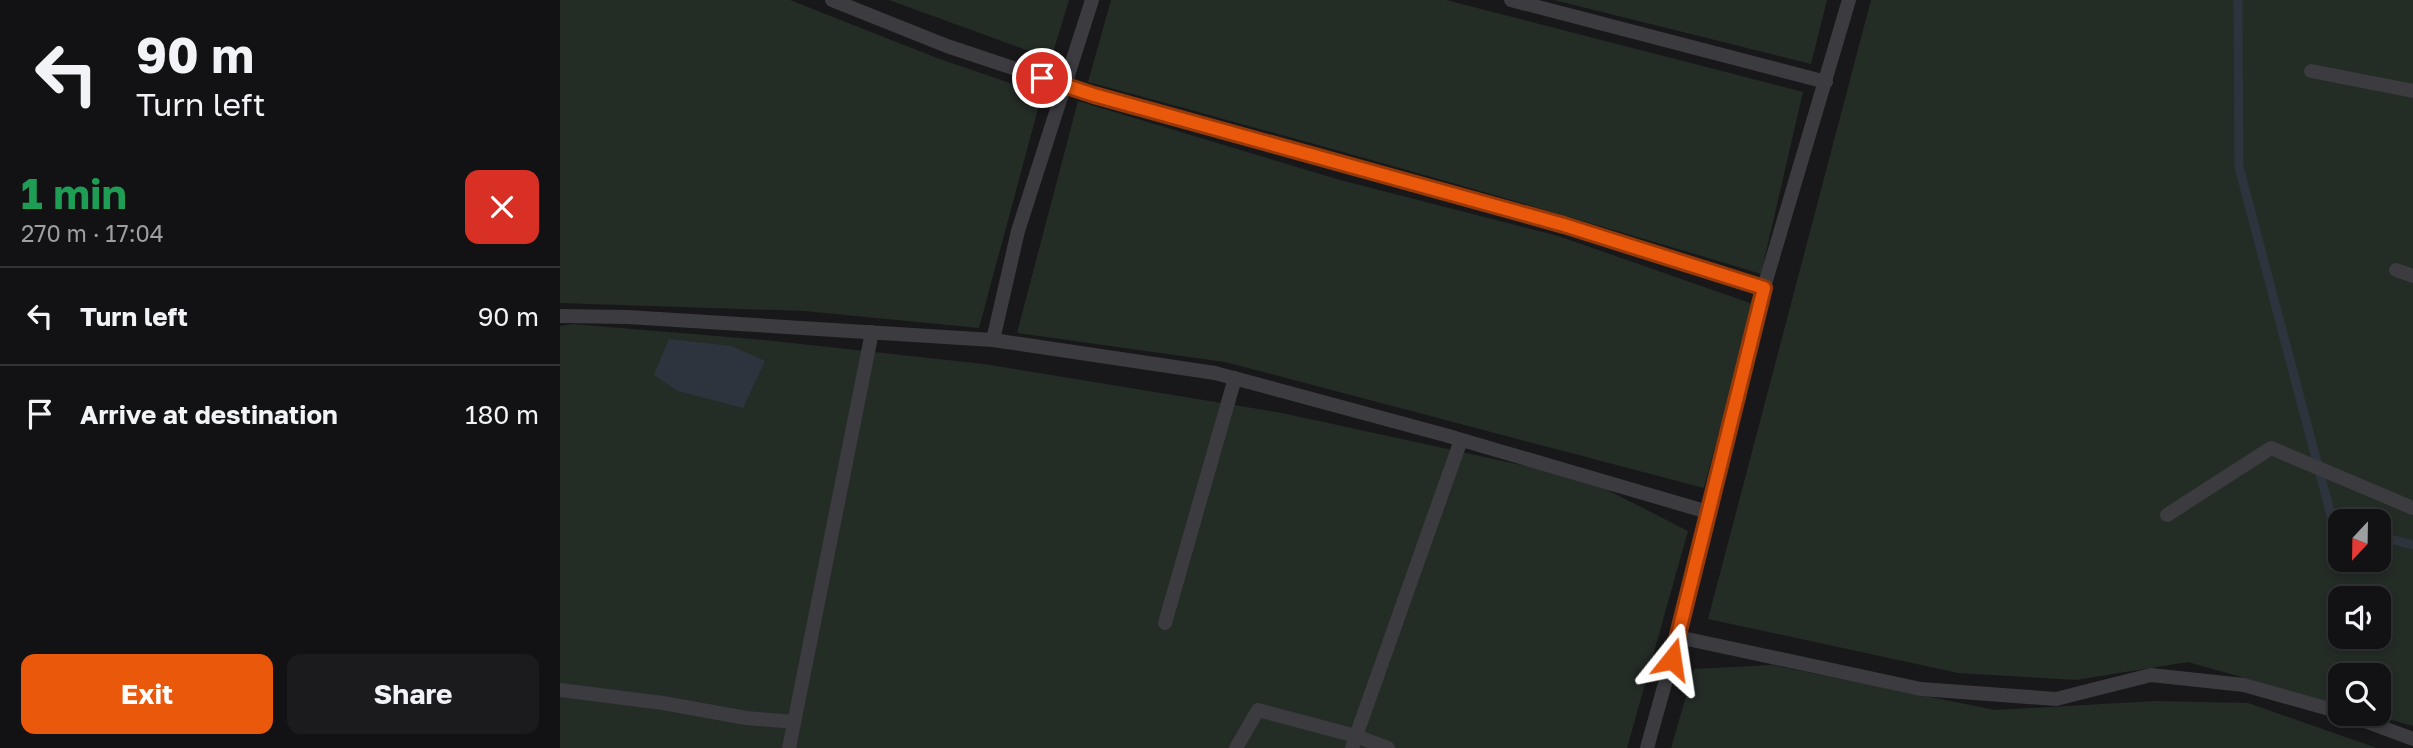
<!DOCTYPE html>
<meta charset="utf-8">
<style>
:root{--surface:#121214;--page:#1b1b1d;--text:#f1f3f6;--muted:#9c9ea0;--line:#313234;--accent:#ea580c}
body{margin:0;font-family:"Golos Text",sans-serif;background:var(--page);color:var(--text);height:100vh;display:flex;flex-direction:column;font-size:26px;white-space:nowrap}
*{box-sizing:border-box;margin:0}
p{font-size:23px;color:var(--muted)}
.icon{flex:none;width:38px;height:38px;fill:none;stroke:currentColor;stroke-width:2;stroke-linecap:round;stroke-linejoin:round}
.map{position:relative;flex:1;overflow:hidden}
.panel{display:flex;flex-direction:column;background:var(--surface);width:560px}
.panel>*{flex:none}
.hud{background:#121214;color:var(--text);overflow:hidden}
.needle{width:46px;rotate:202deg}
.tools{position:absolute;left:1768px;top:509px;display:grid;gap:14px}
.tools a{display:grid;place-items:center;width:63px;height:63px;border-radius:14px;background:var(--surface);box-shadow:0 4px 10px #0003,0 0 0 2px var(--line);font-size:35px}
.pin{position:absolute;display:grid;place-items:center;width:60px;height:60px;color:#fff;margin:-30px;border:4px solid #fff;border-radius:50%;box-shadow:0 2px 7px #0007}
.me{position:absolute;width:77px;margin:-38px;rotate:15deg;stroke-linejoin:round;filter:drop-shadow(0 0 5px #0008)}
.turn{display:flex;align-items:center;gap:24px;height:147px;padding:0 21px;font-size:32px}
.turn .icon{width:91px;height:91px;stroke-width:2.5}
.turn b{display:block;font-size:49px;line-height:60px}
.round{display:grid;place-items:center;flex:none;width:74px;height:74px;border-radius:14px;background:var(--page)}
.summary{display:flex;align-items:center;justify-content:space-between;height:119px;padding:0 21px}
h1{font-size:42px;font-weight:700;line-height:52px;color:#1e9e55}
.primary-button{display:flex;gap:14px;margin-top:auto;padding:14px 21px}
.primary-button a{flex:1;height:80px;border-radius:14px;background:var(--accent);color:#fff;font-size:28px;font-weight:700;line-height:80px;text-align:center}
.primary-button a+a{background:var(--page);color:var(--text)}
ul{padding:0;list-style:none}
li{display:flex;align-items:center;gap:21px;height:98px;padding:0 21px;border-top:2px solid var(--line)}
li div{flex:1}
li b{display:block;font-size:26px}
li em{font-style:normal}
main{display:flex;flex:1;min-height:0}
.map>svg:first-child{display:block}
</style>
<main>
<section class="panel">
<div class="hud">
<div class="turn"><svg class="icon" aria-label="left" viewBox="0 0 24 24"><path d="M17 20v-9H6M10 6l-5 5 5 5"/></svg><div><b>90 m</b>Turn left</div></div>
</div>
<div class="summary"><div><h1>1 min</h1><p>270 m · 17:04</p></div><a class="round" style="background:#d93025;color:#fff"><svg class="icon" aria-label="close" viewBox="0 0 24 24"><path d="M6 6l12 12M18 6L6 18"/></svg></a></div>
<ul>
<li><svg class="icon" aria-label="left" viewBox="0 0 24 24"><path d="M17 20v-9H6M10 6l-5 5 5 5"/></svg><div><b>Turn left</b></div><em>90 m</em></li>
<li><svg class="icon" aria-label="arrive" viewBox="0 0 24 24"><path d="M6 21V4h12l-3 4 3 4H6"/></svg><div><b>Arrive at destination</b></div><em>180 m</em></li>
</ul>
<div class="primary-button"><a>Exit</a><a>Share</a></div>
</section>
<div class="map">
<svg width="1853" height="748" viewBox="0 0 1853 748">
<rect width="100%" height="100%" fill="#18181a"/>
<path fill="#242c26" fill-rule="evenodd" d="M0,0H230L377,58L482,94L419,328L244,311L0,303Z
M329,0H509L491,59Z
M551,0H886L1243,92L1201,274C978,206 753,143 528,82Z
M994,0H1267L1251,64Z
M1311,0H1853V726L1811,714H1818V676H1780V705L1628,662L1516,680L1398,673L1148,619ZM1780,522H1818V560H1780ZM1780,598H1818V637H1780Z
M518,101L780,180L998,236L1193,304L1144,488L665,362L457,333Z
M12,324L204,340L424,364L722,413L1026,479L1128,531L1067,748H0V326Z
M1212,665L1435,710L1595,701L1688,703L1817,748H1111L1134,669Z"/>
<path fill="#2e343d" d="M109,339L171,346L205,361L183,408L118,391L94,375Z"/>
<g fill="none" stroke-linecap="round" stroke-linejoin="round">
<path stroke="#2e343d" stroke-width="9" d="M1678,0L1679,167L1773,523L1780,525
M1818,536L1853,545"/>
<path stroke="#3b3b40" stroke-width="14" d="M272,0L387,46L534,95L1004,225L1204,287L1118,637
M532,0L458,231L433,340L655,373L885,435L1148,512
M951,0L1266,82
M1751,71L1853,91
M1836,270L1853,276
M1204,287L1289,0
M0,316L67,317L433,340
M1607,515L1711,448L1853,508
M605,623L675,378
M0,690L103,703L186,718L234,722
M1786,714L1853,739
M229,748L312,332
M676,748L698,710L796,736L792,748
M828,748L796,736L901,440
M1087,748L1118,637L1361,689L1496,699L1591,675L1684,685L1780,712"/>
</g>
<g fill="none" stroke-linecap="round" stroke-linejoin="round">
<g stroke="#983908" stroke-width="18">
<path id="route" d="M482,78L534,95L1004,225L1204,288L1112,659"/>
</g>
<use href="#route" stroke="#ea580c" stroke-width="12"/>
</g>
</svg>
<div class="tools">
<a><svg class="needle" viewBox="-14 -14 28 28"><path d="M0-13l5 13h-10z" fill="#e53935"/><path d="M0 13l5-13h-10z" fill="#9c9ea0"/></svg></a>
<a><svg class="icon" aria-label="sound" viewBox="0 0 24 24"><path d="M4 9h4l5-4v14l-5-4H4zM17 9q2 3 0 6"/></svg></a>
<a><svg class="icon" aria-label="search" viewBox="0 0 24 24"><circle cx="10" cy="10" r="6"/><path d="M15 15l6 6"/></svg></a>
</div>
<div class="pin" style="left:482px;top:78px;background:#d93025"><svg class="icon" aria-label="arrive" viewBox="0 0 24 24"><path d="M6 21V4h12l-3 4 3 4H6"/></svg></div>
<svg class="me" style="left:1112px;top:659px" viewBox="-20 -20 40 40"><path d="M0-17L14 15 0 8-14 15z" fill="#ea580c" stroke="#fff" stroke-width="4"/></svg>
</div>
</main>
